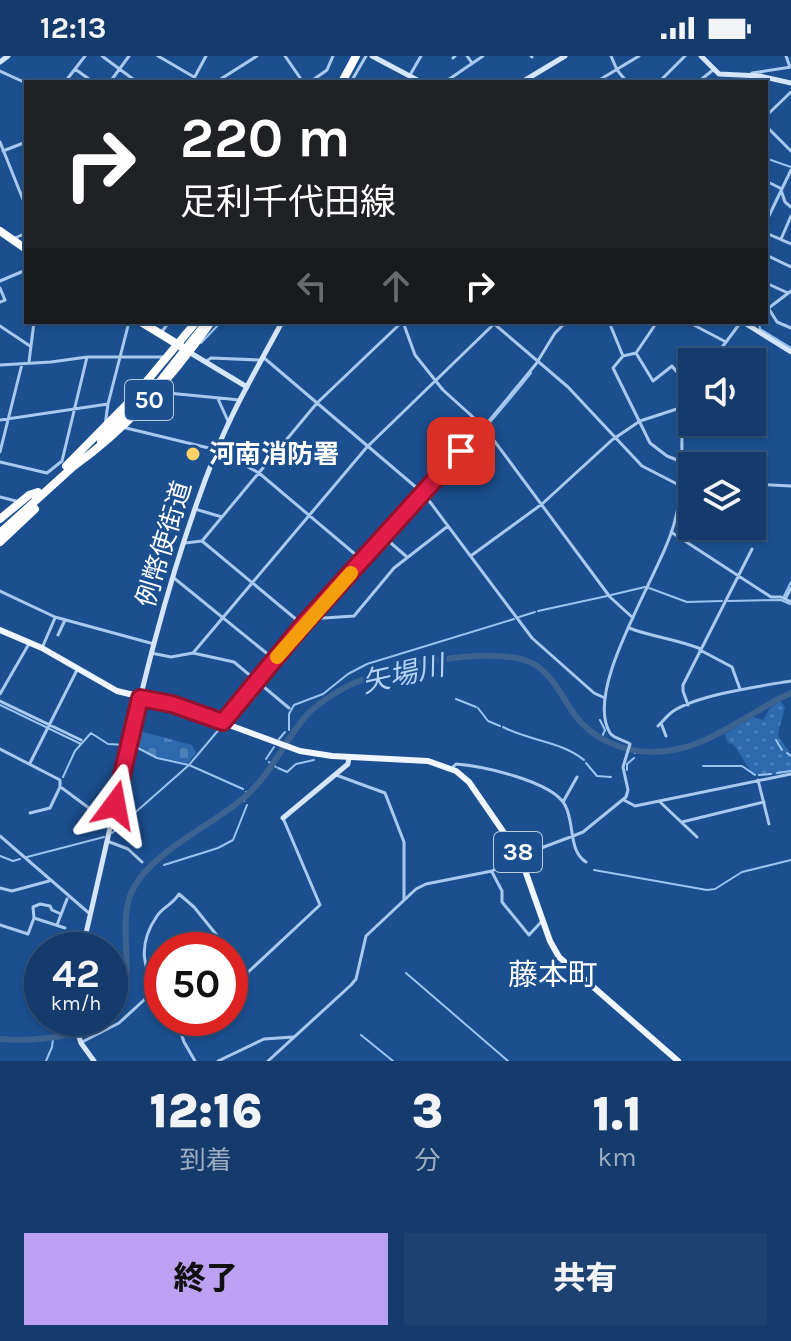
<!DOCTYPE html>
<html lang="ja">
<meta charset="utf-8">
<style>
:root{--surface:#143b6b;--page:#1d4271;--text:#f1f3f6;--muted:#9dadc1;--line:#33557e;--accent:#bca0f2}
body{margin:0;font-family:Karla,"Noto Sans JP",sans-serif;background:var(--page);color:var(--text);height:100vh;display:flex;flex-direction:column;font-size:30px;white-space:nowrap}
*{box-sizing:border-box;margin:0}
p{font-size:26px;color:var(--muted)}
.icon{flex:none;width:44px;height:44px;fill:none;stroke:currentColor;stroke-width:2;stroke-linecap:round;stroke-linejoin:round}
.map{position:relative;height:1005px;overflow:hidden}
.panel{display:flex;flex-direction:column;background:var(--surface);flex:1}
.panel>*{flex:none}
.banner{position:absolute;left:24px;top:24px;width:744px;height:244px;border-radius:0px;box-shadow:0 2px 6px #0004,0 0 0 2px var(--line);background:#202124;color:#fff;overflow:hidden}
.fabs{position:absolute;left:678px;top:292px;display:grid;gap:16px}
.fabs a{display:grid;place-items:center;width:88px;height:88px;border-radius:0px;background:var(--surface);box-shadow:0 2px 6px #0004,0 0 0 2px var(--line);font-size:40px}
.speed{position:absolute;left:24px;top:876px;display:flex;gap:16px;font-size:40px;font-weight:700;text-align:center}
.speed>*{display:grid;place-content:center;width:104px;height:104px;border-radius:50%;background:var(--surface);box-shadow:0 2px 6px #0004,0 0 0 2px var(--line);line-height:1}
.speed small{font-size:20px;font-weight:400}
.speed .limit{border:12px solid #d22;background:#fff;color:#111}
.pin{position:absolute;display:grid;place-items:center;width:68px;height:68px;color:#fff;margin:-34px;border-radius:16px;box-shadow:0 4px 12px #0006}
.me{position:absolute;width:88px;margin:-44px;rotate:13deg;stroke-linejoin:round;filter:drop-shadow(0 0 6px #0008)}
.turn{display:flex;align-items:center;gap:28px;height:168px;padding:0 24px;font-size:36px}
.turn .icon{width:104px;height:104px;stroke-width:2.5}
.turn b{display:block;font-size:56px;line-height:68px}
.lanes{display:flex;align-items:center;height:76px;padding:0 24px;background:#0003;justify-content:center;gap:40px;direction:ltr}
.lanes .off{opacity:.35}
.eta{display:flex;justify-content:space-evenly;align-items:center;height:136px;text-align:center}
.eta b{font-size:48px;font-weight:800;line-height:56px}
.cta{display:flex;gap:16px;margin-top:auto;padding:16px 24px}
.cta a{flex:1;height:92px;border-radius:0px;background:var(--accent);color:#111;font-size:32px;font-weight:800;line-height:92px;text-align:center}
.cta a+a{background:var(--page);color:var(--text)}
.status{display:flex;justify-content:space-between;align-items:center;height:56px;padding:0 40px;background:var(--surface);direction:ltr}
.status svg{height:22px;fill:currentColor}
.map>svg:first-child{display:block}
</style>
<div class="status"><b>12:13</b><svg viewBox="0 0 49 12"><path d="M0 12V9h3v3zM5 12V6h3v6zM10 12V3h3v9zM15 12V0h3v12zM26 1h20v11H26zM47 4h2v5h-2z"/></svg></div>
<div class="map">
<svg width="791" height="1005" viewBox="0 0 791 1005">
<defs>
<pattern id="cemetery-stones" width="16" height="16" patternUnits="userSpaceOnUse" patternTransform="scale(2)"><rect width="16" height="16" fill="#2e69ad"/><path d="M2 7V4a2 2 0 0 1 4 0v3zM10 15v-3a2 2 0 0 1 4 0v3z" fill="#4d80b9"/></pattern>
<pattern id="park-dots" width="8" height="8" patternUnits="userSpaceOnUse" patternTransform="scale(2)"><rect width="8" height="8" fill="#2e69ad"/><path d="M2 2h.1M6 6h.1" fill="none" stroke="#4d80b9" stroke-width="1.8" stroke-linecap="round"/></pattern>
</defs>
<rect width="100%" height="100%" fill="#1b4f8f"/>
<path fill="url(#cemetery-stones)" d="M136,674L192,689L196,697L188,707L156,701L133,688Z"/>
<path fill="url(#park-dots)" d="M780,645L785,651L778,677L779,682L791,698V716L773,719H753L734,689L728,687L725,678L753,661L763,664L770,652Z"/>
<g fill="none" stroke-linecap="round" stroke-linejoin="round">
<path stroke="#9cc4f0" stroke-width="2" d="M766,105L768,103L791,111
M759,266L760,273L791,292
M569,269L591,266
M201,287L221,266
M649,532L687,546L722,545
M611,539L645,531
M784,540L791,526
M728,545L781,544L790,548
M538,555L607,540
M519,561L535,556
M260,624C349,520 446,423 531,317
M456,643L476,651
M0,649L81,688
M478,652L488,665L500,670
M600,664L605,674L601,683
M503,671C529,685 561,685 584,704
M289,674V658L294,649L323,638L348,618L367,608L514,563
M279,683L285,676
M776,684L782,694
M134,690L157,702L189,709L243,733
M635,697V694
M787,697L791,700
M266,703L274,691
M269,706L276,711
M586,707L597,720L611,721
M703,710H742L755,719
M278,712L287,716L296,708L314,704
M627,714V708L634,702
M777,717L791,715
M759,719L771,718
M63,721L75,695L91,677L108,688L126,689
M246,736L248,738
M242,743L244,745
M112,777L189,709L221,671
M0,800L13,805L20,803
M27,801L104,781
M164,809L218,792L233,784L247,749
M594,814L707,834L715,833L742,816L791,804
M406,917L508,1005
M361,979L393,1005
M46,1005L52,991L53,982"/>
<path stroke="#3c6290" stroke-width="6" d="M110,961C143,940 114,872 132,835C151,795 214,769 247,739C272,716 284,686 305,661C315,649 330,640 344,632C382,611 500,585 537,610C554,622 563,642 574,658C592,683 623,696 653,696C706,696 746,657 791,637
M0,983C37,986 76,981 109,962"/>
<path stroke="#a9c9ee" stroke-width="3" d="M102,0L137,26
M158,0L194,21
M285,0L303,26
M467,0L472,7
M531,0L532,1
M611,0L617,14L627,26
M786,0L790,11
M453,2L455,0
M75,13L85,0
M0,15L26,27
M410,19L421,0
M749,20L752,17L791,11
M65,26L75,13L93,26
M110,26L129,0
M192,26L206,0
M216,26L257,0
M310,26L327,14L333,0
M351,26L366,0
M445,26L483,0
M596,26L639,0
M659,26L685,0
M698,26L713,14
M766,60L791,36
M766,70L791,95
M0,86L26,151
M3,95L26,86
M766,125L782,133
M781,134L785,146L791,151
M766,166L791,114
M766,177L791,188
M15,182L26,177
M781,183L791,160
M766,199L791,211
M0,225L26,214
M766,227L788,237
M0,232L5,244L0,246
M769,253L777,266L791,272
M766,254L791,235
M403,266L415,299L443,334L484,371L610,541L633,562
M492,266L568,331L642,410L679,429
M609,266L623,300L613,312L650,387L667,400L692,410
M688,266L726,286
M266,267V266
M0,270L30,290
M161,277L169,266
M636,297L653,325L672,310L692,335
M623,300L636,297L657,266
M263,301L424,438L532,582L594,637L605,642
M29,306L34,266
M205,306L211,302L259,304
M711,306L741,266
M0,309L51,306L87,301H164
M168,337L240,344
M218,343L228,365
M0,364L108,348
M105,369L108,348L129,266
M126,372L217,394L259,417L362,504
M0,396L22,308
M0,406L47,417L62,405L87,301
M752,428L791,430
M0,441L16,445
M195,453L222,461
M671,476L771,541H781L791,546
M384,481L407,501
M202,485L303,569
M185,487L202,485L317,347L402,266
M472,499L542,448L612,384L640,365L686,350
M174,522L275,604
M0,535L55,561L154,588
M785,543L791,532
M309,563L354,560L394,512L448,470
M629,572C652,581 677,583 701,593
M58,579L65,564
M42,592L55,562
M700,594L732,611L740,633
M151,597L171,601L193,597L234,606L289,652
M193,597L367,391L496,266
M0,638L30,586
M0,645L81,684
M688,649L683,635V629L752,493
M223,666L308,564L484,371L536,308L555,277L563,269L580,266
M661,667L666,680
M658,670C662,666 667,660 672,656C696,639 761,630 791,625
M0,693L60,724V731L50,752L30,757
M30,707L77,614
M452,712L456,708C482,710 552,725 565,749C575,767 568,795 586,806
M336,719L385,737L404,786V844
M758,724L769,768
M62,732L97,758L115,749
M624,744L635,750L791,718
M659,745L697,781
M563,746L577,721
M682,766L764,746
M0,780L90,858
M107,785L128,793L142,806
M492,816L502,835V846L529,879L543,864
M0,832L12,835L49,825
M34,862L33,851L40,848L50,850L52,854L61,858
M0,869L28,878L34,862L65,872
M57,869L67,843
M55,894L78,886L83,887
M230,933L320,849L283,762
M162,941C142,915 137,889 157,860C163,851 173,848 179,838L194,851L248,918
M176,962L184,986L195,1005
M180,977L197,967L199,962
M82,986L119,967L156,933
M218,1005L264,983L293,981
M268,1005L351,929L356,923L366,880L416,833L426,828L492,815L520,800L573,780L583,776L626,741L628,734L623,711L630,688C625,684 614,683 610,677C582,631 664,514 675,464C680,446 682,423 682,403C682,379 680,360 692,338"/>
<path stroke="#d6e6fa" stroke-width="5" d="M372,0L421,26
M701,0L719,18L760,20L791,27
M0,6L8,0
M522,26L565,0
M743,266L791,296
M189,296L247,331
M283,762L348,708L349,701
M82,894C122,727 152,556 216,396C234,351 259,309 282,266
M73,962L81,987L94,1005"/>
<path stroke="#f0f6ff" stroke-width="6" d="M0,574L42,592L117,635L172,648L300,695L332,700L428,705L456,715L469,726L520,800L550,885L559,901L678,1005"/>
<path stroke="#fff" stroke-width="8" d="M342,26L356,0
M0,175L26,193
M141,266L182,291
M66,410L131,344L196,266
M74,410C129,371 173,320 211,266
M0,463L29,439L38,436
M0,477L76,408
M0,486L35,453"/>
<path stroke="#fff" stroke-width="8" d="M101,385L161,324L207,266"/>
</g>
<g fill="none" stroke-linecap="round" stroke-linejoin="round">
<g stroke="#92132f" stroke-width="20">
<path id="route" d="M115,749L140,642L172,648L223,666L303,569L461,395"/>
</g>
<use href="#route" stroke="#e11d48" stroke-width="14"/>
<path stroke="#f59e0b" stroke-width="14" d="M277,601L351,517"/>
</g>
<circle fill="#ffd166" stroke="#1b4f8f" stroke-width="3" cx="193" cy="398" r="8"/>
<g text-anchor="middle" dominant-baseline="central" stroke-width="6" stroke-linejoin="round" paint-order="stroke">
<g fill="#1b4f8f" stroke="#bbcadd" stroke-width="2">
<rect x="125" y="324" width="48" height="40" rx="6"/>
<rect x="494" y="776" width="48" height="40" rx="6"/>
</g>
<g font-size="24" font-weight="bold" fill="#fff">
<text x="149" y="344">50</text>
<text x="518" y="796">38</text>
</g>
<g font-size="26" font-weight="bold" fill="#fff" stroke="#1b4f8f" text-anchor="start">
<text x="209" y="398">河南消防署</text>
</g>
<g font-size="26" fill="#fff" stroke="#1b4f8f">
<text transform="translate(164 488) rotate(-73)">例幣使街道</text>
</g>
<g font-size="28" font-style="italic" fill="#b5d3f5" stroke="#1b4f8f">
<text transform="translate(403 618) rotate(-13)">矢場川</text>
</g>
<g font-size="30" fill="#fff" stroke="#1b4f8f">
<text x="553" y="919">藤本町</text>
</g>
</g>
</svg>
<div class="fabs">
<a><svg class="icon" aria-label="sound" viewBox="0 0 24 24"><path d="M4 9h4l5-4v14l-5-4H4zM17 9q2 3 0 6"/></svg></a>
<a><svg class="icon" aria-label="layers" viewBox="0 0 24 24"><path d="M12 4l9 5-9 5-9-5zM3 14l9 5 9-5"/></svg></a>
</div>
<div class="speed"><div>42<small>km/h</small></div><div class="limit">50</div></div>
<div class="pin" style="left:461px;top:395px;background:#d93025"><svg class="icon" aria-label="arrive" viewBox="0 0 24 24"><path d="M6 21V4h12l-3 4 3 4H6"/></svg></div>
<svg class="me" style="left:115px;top:749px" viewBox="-20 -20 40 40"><path d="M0-17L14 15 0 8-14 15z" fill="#e11d48" stroke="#fff" stroke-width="4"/></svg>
<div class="banner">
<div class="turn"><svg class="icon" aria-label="right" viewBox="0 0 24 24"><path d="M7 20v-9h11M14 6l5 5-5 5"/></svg><div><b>220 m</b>足利千代田線</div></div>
<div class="lanes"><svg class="icon off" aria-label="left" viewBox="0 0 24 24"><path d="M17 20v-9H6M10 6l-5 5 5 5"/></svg><svg class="icon off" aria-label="ahead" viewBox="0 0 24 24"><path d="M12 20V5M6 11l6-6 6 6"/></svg><svg class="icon" aria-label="right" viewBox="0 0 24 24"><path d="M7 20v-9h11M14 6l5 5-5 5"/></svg></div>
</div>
</div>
<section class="panel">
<div class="eta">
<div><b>12:16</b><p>到着</p></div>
<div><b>3</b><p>分</p></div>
<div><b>1.1</b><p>km</p></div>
</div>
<div class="cta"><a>終了</a><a>共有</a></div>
</section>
